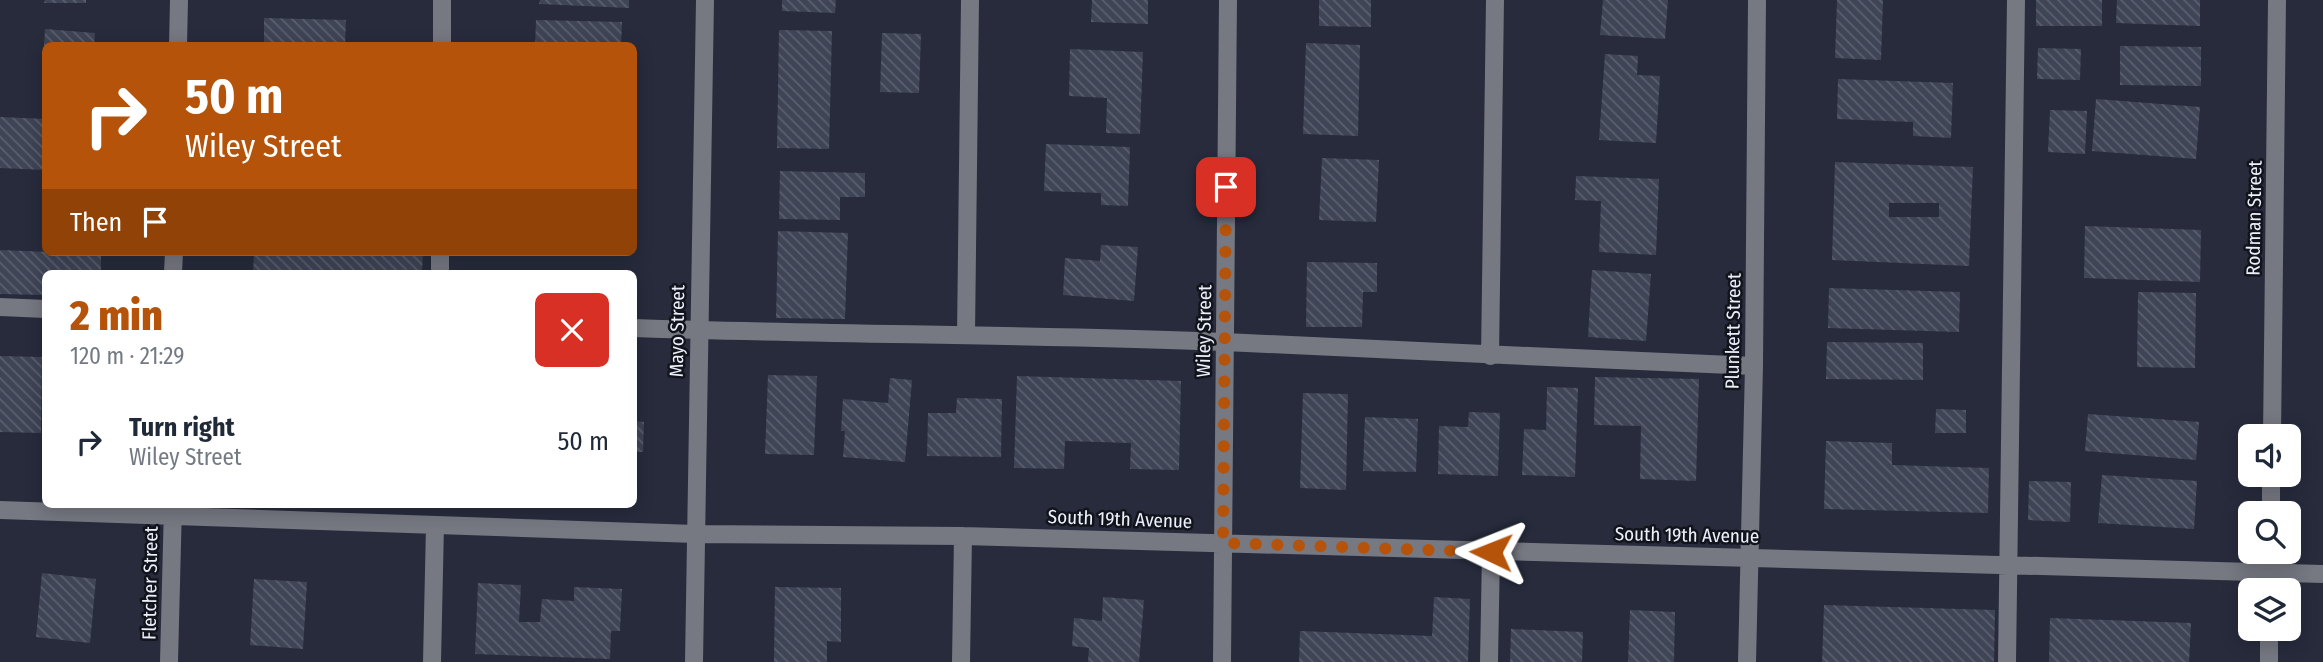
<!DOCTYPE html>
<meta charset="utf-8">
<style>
:root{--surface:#fff;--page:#f2f2f3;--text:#1f2937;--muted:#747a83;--accent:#b45309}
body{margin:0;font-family:"Fira Sans Condensed",sans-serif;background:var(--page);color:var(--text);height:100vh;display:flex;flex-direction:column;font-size:26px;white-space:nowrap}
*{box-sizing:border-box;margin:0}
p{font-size:23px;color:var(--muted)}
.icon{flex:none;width:38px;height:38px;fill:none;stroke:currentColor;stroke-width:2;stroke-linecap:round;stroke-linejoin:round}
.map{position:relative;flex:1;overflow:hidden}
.side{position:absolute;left:42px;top:270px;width:595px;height:238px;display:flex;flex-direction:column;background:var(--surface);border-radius:10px;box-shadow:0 4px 18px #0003}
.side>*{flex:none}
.guide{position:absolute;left:42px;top:42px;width:595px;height:214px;border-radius:10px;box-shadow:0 4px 18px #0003;background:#b45309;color:#fff;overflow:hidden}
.buttons{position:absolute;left:2238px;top:424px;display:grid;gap:14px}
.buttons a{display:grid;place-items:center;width:63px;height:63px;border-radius:10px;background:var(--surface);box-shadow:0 4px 18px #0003;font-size:35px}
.pin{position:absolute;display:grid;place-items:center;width:60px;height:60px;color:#fff;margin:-30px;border-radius:14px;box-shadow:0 4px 10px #0006}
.me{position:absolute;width:77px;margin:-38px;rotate:272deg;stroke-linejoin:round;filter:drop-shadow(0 0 5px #0008)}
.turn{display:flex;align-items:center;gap:24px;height:147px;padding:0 28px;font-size:32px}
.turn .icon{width:91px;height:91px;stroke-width:2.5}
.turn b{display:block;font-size:49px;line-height:60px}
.then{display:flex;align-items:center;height:66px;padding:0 28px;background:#0003;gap:14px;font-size:26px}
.round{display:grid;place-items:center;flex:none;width:74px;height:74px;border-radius:10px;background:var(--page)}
.summary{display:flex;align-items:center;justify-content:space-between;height:119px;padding:0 28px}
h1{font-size:42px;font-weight:800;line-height:52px;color:var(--accent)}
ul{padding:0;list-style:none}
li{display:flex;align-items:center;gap:21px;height:105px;padding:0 28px}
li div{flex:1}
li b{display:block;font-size:26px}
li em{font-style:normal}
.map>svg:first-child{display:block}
</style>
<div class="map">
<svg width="2323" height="662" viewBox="0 0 2323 662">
<defs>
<pattern id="building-back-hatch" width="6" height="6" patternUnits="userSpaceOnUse" patternTransform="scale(1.75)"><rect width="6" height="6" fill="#3f4456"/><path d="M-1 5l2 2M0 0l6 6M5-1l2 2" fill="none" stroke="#5b5f6f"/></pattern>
</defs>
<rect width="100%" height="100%" fill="#272b3c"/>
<path fill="url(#building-back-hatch)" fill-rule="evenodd" d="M45,0H86V3H44Z
M540,0H629V8L539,4Z
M782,0H836L835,13L782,11Z
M1092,0H1148V24L1091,22Z
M1319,0H1371V27L1319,26Z
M1603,0H1668L1665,39L1600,35Z
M1837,0H1883L1881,60L1835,58Z
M2036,0H2102V26H2036Z
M2117,0H2200V26L2116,23Z
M264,18L346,20L345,46H264Z
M536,20L622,22L621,46H535Z
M45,29L95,33L94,46H44Z
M779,30L832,31L829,149L777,148Z
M882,33L921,34L919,93L880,92Z
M1306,43L1360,45L1358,136L1303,134Z
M2120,46L2201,47V86L2120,85Z
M2038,48L2081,49L2080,80L2037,79Z
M1070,49L1143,52L1140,134L1106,133L1107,98L1069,96Z
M1605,54L1638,56L1637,75L1660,76L1656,143L1599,140Z
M1838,79L1953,83L1951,138L1913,136V122L1837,119Z
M2096,99L2200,107L2196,159L2092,151Z
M2050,110L2087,111L2085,154L2048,152Z
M0,117L46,119V170L0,168Z
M1046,144L1130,147L1128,206L1101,205V193L1044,191Z
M1322,158L1379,160L1376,222L1319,220Z
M1835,162L1973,167L1969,266L1832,260ZM1889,203H1939V217H1889Z
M780,171L865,173V197H840V220L779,219Z
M1576,176L1659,179L1656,255L1599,252L1601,201L1575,200Z
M2085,226L2201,230L2200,282L2084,278Z
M778,231L848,233L845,319L776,318Z
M1101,245L1138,247L1134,301L1063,295L1065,258L1100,261Z
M0,250L101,254V273H46V295L0,294Z
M254,252H423L422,273H253Z
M1307,262L1377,263V292H1363L1362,327H1306Z
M1592,270L1651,274L1646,341L1588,337Z
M1829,288L1960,292L1959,332L1828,328Z
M2138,292L2196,293L2195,368L2137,367Z
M1827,342L1923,343V380L1826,379Z
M0,356L42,357L41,433L0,432Z
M768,375L817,376L814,455L765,454Z
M1017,376L1181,381L1179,470L1130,469L1131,443L1065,441L1064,469L1014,468Z
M1595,377L1699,379L1696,481L1640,479L1641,426L1594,425Z
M890,378L912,380L905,462L843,457L845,431H841L843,399L888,403Z
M1547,387L1578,388L1575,477L1522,475L1524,429L1546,430Z
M1303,393L1348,394L1346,490L1300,488Z
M957,398L1002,399L1001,457L927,456L928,413H956Z
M1936,409L1966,410V433H1935Z
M1469,412L1500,413L1498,476L1438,474L1439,426L1468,427Z
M2088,414L2199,422L2196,460L2085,451Z
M1365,417L1418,419L1416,472L1363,471Z
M634,421L644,422L643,452H634Z
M1826,441L1892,443V465L1989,468L1988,513L1824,509Z
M2102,475L2197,481L2194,529L2098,523Z
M2029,481L2071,482L2070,522L2028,520Z
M42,573L96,579L90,643L36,637Z
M254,579L307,582L303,649L250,645Z
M478,583L521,585L519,622H540L542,599L574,601V587L622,589L620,631H611L610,659L475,654Z
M775,587L841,588V642L827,641V662H774Z
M1103,597L1144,600L1139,662H1088L1089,648L1072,646L1074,618L1102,621Z
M1434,597L1470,599L1468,662H1299L1300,631L1432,636Z
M1824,605L1995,610L1994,662H1822Z
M1630,610L1675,612L1674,662H1628Z
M2050,618L2191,623L2189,662H2049Z
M1511,629L1583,632L1582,662H1510Z"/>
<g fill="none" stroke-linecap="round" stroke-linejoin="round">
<path stroke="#767882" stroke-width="18" d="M178,46L179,0
M442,46V0
M173,273L174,252
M440,273V252
M0,307L46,309
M634,328C831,335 1028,334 1225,342C1401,350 1578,359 1754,366
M966,335L970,0
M1490,356L1495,0
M2272,436L2277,0
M0,510L695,534L963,536L2323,574
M2271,513V474
M2270,590V551
M169,662L173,505
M432,662L435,525
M694,662L705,0
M961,662L963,536
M1222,662L1228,0
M1489,662L1491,552
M1747,662L1754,366L1757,0
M2007,662L2016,0
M2269,662V628"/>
</g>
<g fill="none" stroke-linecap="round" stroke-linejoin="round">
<path stroke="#b45309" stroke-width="12" stroke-dasharray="0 21.6" d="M1226,187L1223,543L1491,552"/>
</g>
<g text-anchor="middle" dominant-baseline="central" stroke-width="5" stroke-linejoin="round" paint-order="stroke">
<g font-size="19" fill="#edf0fc" stroke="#12141c">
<text transform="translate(2254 218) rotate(-89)">Rodman Street</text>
<text transform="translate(677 331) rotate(-89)">Mayo Street</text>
<text transform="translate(1204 331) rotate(-89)">Wiley Street</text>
<text transform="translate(1733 331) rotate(-89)">Plunkett Street</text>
<text transform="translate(1120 519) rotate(2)">South 19th Avenue</text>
<text transform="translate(1687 535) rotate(1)">South 19th Avenue</text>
<text transform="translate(150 583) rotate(-89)">Fletcher Street</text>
</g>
</g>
</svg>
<div class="buttons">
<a><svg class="icon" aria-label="sound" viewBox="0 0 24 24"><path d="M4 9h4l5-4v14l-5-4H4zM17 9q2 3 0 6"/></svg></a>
<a><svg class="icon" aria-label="search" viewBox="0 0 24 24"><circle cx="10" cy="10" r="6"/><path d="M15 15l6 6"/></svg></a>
<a><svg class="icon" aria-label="layers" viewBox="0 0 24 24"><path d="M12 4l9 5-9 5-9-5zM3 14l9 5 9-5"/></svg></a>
</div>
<div class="pin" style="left:1226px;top:187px;background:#d93025"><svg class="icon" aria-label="arrive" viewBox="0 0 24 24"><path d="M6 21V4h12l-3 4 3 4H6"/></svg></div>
<svg class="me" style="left:1491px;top:552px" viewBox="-20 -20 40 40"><path d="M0-17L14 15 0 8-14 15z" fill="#b45309" stroke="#fff" stroke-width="4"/></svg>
<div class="guide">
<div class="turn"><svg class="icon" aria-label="right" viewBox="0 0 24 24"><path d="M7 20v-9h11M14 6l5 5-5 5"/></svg><div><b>50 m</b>Wiley Street</div></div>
<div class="then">Then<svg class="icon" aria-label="arrive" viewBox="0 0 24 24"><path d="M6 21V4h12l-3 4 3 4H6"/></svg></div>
</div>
<section class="side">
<div class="summary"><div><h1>2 min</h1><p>120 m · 21:29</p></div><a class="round" style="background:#d93025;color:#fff"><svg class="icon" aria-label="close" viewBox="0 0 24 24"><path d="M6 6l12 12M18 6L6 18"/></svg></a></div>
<ul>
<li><svg class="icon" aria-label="right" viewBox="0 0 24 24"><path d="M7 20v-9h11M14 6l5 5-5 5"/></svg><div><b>Turn right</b><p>Wiley Street</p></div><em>50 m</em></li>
</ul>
</section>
</div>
